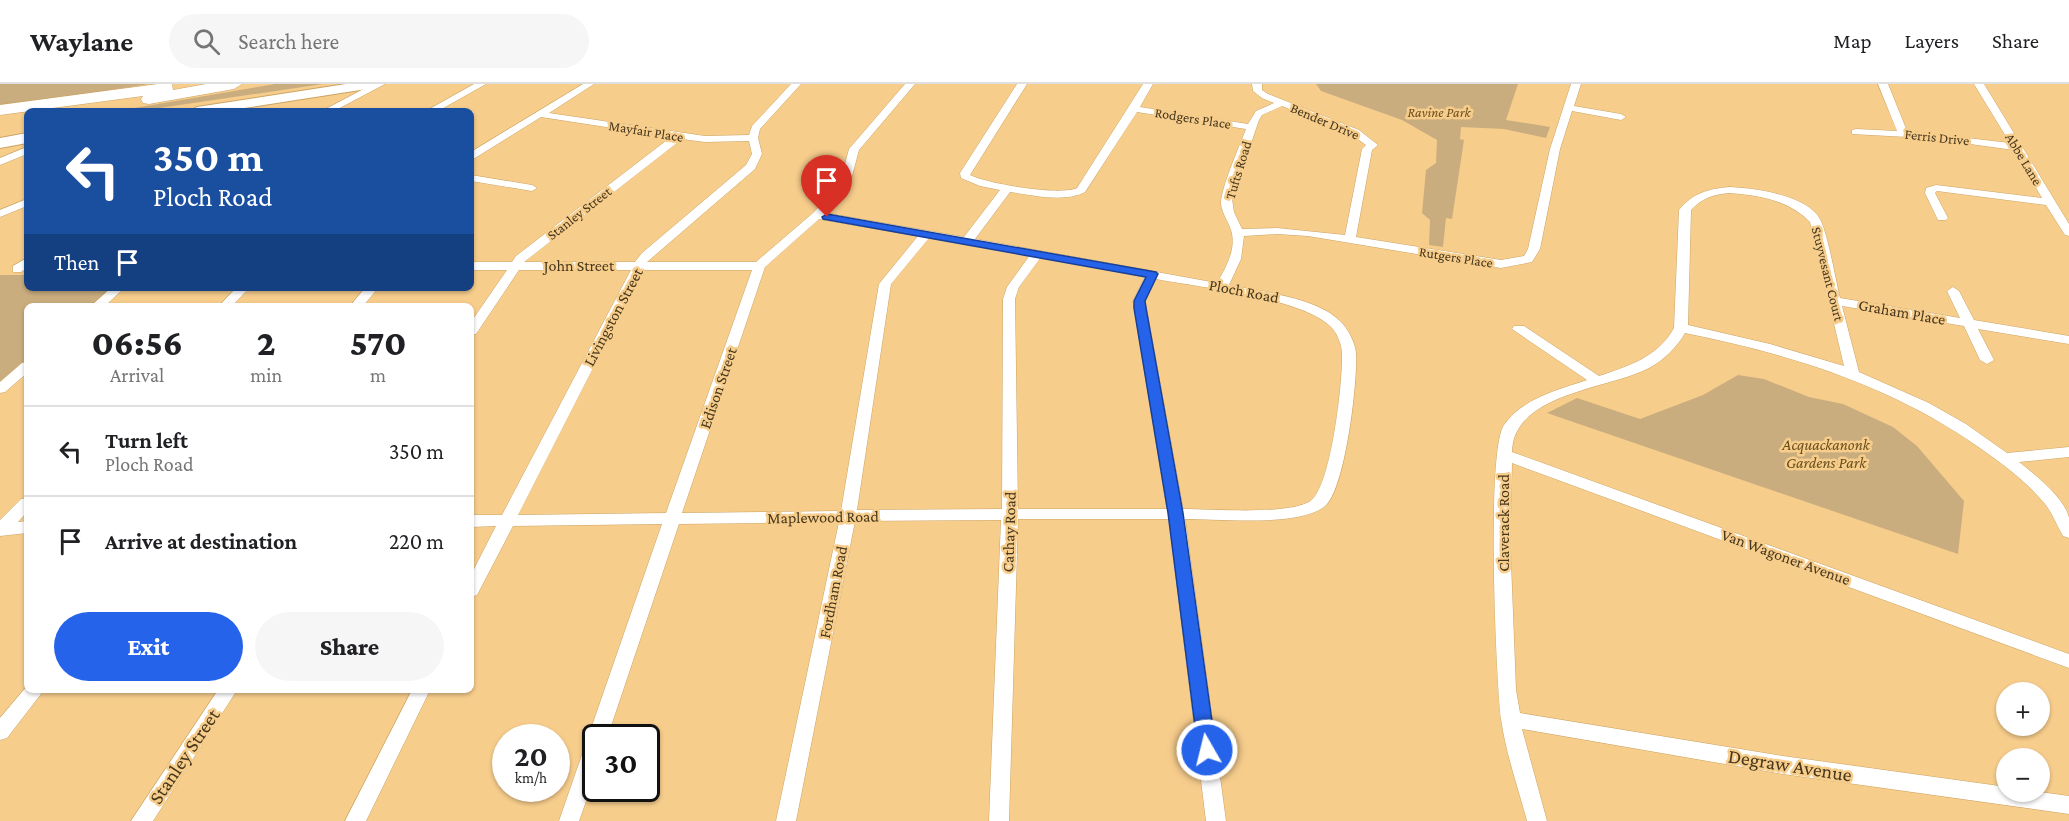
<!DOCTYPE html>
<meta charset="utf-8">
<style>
:root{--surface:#fff;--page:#f6f6f6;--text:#202124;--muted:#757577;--line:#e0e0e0;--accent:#2563eb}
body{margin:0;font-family:"Crimson Pro",serif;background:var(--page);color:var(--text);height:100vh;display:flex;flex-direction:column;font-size:22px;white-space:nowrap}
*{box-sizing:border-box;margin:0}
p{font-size:20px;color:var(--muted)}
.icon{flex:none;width:33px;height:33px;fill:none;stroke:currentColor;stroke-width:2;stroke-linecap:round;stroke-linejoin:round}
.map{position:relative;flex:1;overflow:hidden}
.drawer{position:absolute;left:24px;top:219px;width:450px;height:390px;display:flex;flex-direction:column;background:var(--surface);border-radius:9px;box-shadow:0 2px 4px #0004}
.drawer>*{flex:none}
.banner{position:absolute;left:24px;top:24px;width:450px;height:183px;border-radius:9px;box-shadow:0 2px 4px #0004;background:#1a4fa0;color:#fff;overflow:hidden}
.tools{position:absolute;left:1996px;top:598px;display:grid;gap:12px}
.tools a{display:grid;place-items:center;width:54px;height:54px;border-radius:50%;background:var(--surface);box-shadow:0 2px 4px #0004;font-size:30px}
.speed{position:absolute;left:492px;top:640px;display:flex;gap:12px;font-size:30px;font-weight:700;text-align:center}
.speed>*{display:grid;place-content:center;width:78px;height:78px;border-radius:50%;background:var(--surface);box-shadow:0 2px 4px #0004;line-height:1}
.speed small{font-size:15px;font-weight:400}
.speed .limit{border:3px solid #111;border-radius:9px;background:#fff;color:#111}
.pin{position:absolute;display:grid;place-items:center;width:51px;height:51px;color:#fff;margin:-62px -26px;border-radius:50% 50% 50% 0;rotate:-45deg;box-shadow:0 0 6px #0007}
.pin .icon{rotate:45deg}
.me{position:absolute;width:66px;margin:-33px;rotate:352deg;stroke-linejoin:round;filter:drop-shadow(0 0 4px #0008)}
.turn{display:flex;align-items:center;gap:21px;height:126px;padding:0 30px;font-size:27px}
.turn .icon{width:78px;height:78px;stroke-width:2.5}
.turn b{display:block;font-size:42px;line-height:51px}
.then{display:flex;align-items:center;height:57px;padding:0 30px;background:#0003;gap:12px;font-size:22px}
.eta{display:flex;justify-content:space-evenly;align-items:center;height:102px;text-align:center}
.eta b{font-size:36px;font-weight:800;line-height:42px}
.button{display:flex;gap:12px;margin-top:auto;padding:12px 30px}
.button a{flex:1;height:69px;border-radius:36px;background:var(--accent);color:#fff;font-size:24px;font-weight:800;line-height:69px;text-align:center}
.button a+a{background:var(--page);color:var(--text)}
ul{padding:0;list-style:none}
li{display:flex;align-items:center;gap:18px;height:90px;padding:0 30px;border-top:2px solid var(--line)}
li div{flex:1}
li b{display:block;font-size:22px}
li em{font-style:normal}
header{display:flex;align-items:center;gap:36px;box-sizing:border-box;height:84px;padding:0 30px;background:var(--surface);border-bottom:2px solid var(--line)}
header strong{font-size:28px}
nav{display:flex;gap:33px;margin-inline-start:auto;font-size:21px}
.search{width:420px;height:54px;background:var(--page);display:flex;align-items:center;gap:15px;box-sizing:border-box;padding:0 21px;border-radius:33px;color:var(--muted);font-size:22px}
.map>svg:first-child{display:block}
</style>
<header>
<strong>Waylane</strong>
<div class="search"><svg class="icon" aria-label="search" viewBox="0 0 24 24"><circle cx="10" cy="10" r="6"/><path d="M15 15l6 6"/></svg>Search here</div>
<nav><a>Map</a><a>Layers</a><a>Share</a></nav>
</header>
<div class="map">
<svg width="2069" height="737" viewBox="0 0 2069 737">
<rect width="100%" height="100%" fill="#f7cd8c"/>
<path fill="#caad7f" d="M0,0H149L0,23Z
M275,0H323L139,27H117Z
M1316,0H1518L1506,36L1550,43L1546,54L1504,45L1461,43L1460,55L1464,56L1452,135L1446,134L1443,163L1429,161L1430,136L1422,129L1426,86L1436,79L1437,56L1402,36L1321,7Z
M0,191H27V204H112L90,222H27V275L0,298Z
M1738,291L1764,295L1809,313L1843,320L1893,343L1917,362L1964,417L1958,470L1547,329L1577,314L1640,335L1703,311Z"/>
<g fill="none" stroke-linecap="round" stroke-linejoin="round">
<g stroke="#cba464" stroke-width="1">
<path id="minor" d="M373,0H385L334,27H322Z
M474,0H486L438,27H426Z
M583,0H594L549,29L705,52L749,51L752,42L791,0H801L760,45L758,54L762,70L755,85L647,178H756L813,129L839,102L849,65L905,0H915L859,66L849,103L825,129L964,153L1000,106L980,102L961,94L960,89L1017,0H1027L970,91C988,100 1060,112 1077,104L1143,0H1153L1140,23L1248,40L1256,27L1274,19L1262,14L1253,7L1252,0H1262V6L1268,10L1359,46L1378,61L1372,66L1356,153L1501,176L1524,172L1528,165L1550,65L1571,0H1581L1574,22L1621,30L1626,33L1621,36L1572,27L1560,65L1540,165L1532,178L1501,184L1308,152L1277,150L1244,152L1241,175L1229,201C1259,207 1318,214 1340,237C1348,245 1355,258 1356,269C1358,296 1345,409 1324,423C1296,443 1220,435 1185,435L1226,737H1206L1169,435H1018L1009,737H989L1001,436L855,437L796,737H776L839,438L679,440L607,654H596V689L579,737H559L662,440L513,442L477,511L471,513V491L496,442L471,443V431H502L631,186H519L476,250L471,251V238L507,186H471V178H512L516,172L671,53L541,33L475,74L471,75V68ZM1282,22L1351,50L1366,61L1362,65L1345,151L1277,144L1242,145L1234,128L1232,115L1259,36L1262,31ZM1137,28L1246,45C1238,66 1225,94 1221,116C1220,127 1228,136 1231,146C1237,165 1226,183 1217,199L975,155L1010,108C1032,111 1064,119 1085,108ZM682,55L705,58L749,57L752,70L746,81L642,169L635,178H524ZM819,135L918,152L879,200L841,427L682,429L765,183ZM929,154L1030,171L1007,203L1003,215L1002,425L857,426L891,200ZM1041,173L1145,193L1133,217L1167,425H1018L1015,215L1019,203ZM643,186H752L666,429L518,431ZM1156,195C1198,203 1301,214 1330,242C1337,248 1342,261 1342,270C1343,296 1331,407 1309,418C1284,431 1214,425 1183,425L1145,217Z
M1878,0H1888L1907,47L2010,59L1974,0H1984L2069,140V152L2065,151L2046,121L1937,107L1935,109L1948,134L1946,136H1938L1925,109L1926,104L1936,101L2042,114L2014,66L1926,54L1852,50V46L1856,45L1897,47Z
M27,63V70L0,81V74Z
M471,91L532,101L537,104L532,107L471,97Z
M1729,103C1754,104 1809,111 1821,137C1829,156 1835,193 1840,214L1960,234L1947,207L1953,203L1959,207L1974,236L2069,252V260L1978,245L1994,276L1987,280L1980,276L1964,242L1842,222L1859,288L1929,319L1966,340L2007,369L2069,363V373L2019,378C2034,390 2065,414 2069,434C2069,440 2069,448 2069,454L2063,452C2057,442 2053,430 2045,420C2027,398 2003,380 1980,364C1891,301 1790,270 1685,249C1677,263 1664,276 1649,284C1609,305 1513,309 1512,368L2069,570V584L1512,379L1510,453L1516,606L1520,629L1783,672L2007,703V708H2040L2069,712V730L1783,690L1522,645L1547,737H1527C1518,703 1506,670 1501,635C1496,593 1486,367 1504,341C1523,314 1558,306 1587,296L1512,245L1514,242H1524L1599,292C1629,282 1658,273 1674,244L1679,126C1693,109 1708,105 1729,103ZM1729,109C1759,111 1788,116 1810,138L1844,282L1770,260L1688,241L1691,126C1702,114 1712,111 1729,109Z
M27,115V122L0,133V126Z
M27,174V184L21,188H13V182Z
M111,204H124L105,222H91Z
M236,204H249L232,222H219Z
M365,204H378L363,222H350Z
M27,278V289L5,308L0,309V298L22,279Z
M27,414V428L18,438L27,437V449L0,452V436L21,415Z
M27,602V606H44L7,654L0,656V634Z
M218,606H237L153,737H131Z
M412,606H430L366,737H345Z"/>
</g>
<g stroke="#cba464" stroke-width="2">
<path id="primary" d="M346,0H380L373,4L225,27H190L197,23Z
M27,49V59L0,64V54Z"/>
</g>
<g stroke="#cba464" stroke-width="1">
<path id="motorway" d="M158,0H172L173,6L206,0H242L234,5L149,20L143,19L141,15L143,12L0,31V21Z"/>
</g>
<use href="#minor" fill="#fff" fill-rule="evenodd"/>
<use href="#primary" fill="#fff" fill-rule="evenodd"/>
<use href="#motorway" fill="#fff" fill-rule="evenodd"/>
</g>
<path fill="#2563eb" stroke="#184099" stroke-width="1.5" d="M827,130L1156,188L1158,190L1145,217L1146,224L1183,429L1216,666L1213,671L1207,673L1201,671L1198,666L1168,429L1134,224V217L1146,193L823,135L822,133Z"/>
<g text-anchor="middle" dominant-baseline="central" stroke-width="5" stroke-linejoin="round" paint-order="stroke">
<g font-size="14" font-style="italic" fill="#6a4e1d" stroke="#f7cd8c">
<text x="1439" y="28">Ravine Park</text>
</g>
<g font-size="14" fill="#46361b" stroke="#f7cd8c">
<text transform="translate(1193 34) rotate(9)">Rodgers Place</text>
<text transform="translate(1325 37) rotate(23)">Bender Drive</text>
<text transform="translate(646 47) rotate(9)">Mayfair Place</text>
<text transform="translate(1937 53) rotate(6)">Ferris Drive</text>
<text transform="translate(2024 75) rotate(59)">Abbe Lane</text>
<text transform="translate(1238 86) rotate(-73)">Tufts Road</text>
<text transform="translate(579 129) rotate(-38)">Stanley Street</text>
<text transform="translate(1456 173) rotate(9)">Rutgers Place</text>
<text transform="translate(1828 190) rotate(76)">Stuyvesant Court</text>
</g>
<g font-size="16" fill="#46361b" stroke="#f7cd8c">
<text x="579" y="181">John Street</text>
<text transform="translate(1244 207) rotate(11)">Ploch Road</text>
<text transform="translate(1902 228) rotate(10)">Graham Place</text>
<text transform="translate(613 233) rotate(-62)">Livingston Street</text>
<text transform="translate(718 304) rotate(-71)">Edison Street</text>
<text transform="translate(823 433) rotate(-1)">Maplewood Road</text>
<text transform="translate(1503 439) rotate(-90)">Claverack Road</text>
<text transform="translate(1009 448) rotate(-88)">Cathay Road</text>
<text transform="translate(1786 473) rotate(20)">Van Wagoner Avenue</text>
<text transform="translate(833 508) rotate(-79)">Fordham Road</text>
</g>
<g font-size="16" font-style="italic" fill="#6a4e1d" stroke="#f7cd8c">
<text x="1826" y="360">Acquackanonk<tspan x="1826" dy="18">Gardens Park</tspan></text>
</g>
<g font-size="20" fill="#46361b" stroke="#f7cd8c">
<text transform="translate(184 672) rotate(-56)">Stanley Street</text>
<text transform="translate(1790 681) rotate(9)">Degraw Avenue</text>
</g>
</g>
</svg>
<div class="tools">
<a>+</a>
<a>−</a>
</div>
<div class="speed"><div>20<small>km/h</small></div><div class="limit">30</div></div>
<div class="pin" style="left:827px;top:133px;background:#d93025"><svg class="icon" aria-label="arrive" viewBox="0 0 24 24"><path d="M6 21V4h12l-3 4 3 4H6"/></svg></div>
<svg class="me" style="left:1207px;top:666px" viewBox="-20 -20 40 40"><circle r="17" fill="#2563eb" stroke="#fff" stroke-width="3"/><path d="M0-11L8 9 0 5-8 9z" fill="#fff"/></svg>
<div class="banner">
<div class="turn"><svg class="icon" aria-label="left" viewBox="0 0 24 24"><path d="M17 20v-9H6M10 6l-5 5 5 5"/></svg><div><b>350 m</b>Ploch Road</div></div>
<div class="then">Then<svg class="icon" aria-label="arrive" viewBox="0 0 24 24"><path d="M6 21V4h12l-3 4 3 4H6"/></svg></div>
</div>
<section class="drawer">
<div class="eta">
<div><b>06:56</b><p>Arrival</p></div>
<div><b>2</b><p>min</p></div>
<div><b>570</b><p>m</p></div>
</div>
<ul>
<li><svg class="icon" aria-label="left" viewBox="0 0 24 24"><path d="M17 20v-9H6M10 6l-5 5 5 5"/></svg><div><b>Turn left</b><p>Ploch Road</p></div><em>350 m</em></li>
<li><svg class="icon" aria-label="arrive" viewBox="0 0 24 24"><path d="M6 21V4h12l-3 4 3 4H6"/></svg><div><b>Arrive at destination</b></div><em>220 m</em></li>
</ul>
<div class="button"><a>Exit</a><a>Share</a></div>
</section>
</div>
